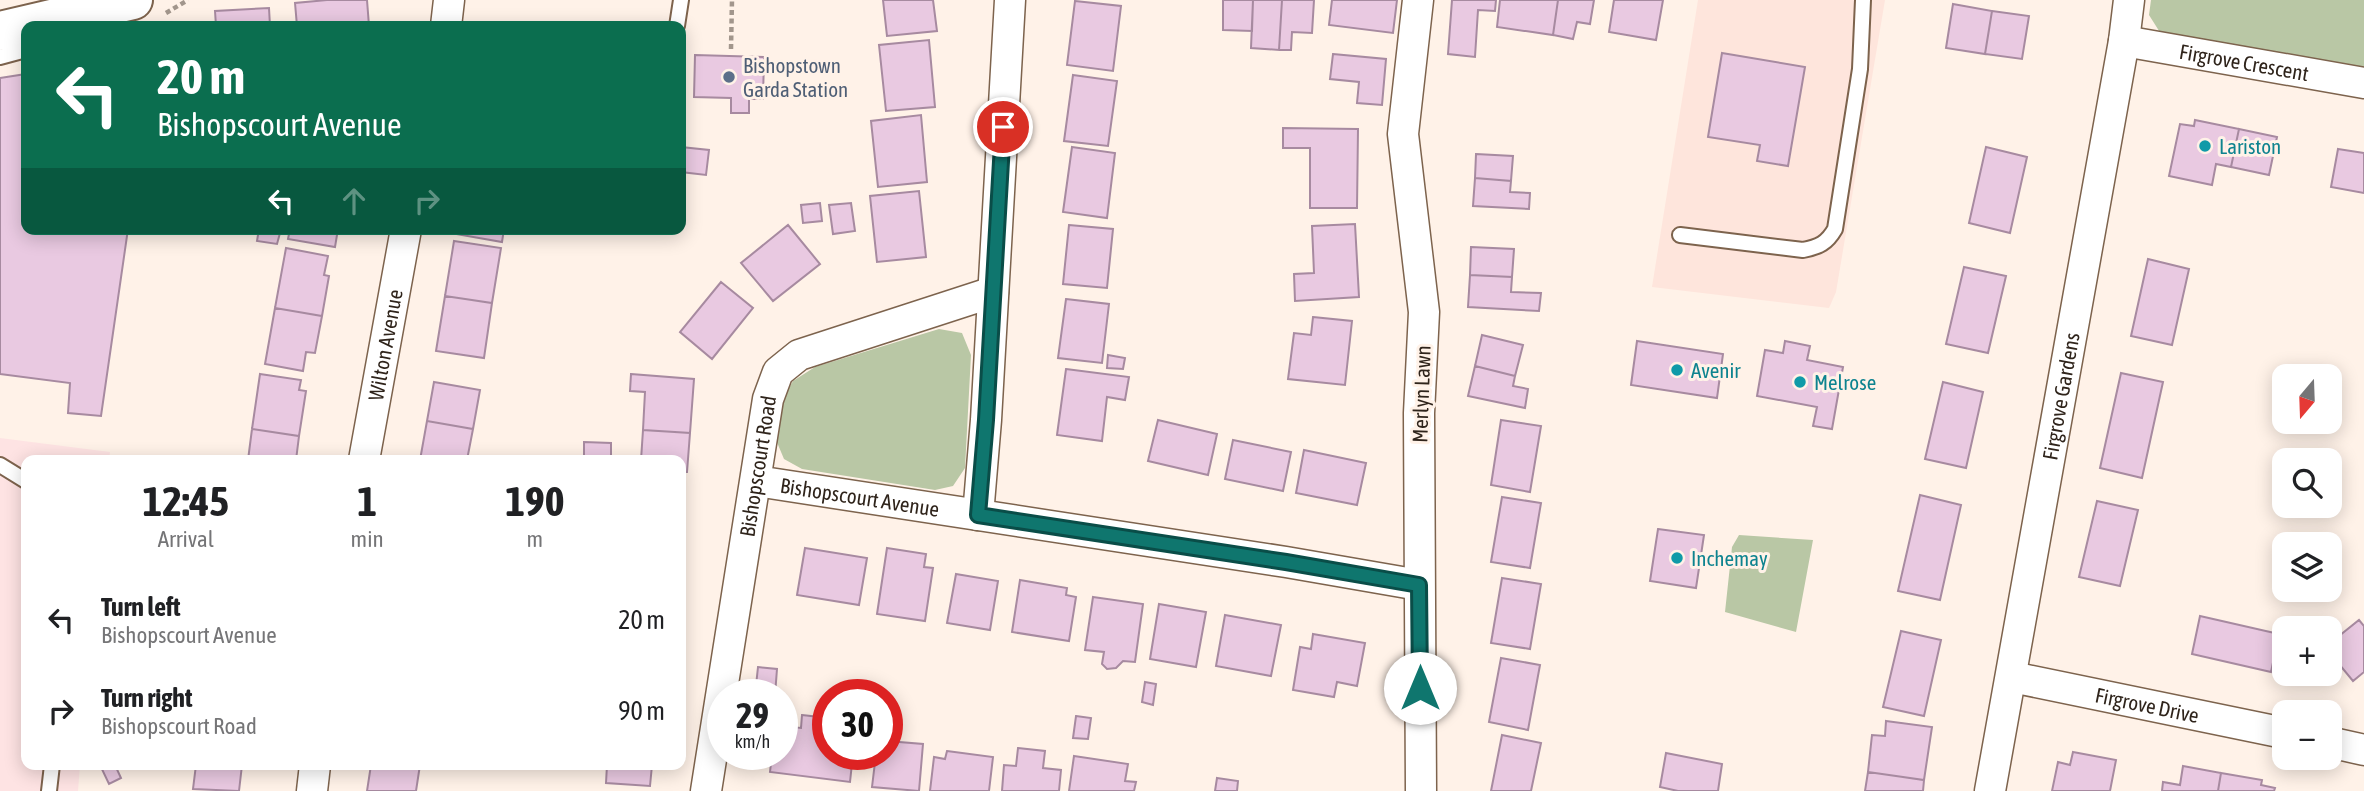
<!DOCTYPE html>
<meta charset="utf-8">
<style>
:root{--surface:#fff;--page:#f2f2f2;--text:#202124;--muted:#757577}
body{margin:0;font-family:"Asap Condensed",sans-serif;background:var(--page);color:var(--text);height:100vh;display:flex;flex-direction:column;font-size:26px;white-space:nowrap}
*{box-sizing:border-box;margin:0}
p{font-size:23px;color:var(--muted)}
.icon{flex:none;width:38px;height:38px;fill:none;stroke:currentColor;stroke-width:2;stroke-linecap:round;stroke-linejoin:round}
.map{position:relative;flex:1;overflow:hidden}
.panel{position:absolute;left:21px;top:455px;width:665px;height:315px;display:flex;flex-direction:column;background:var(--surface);border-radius:14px;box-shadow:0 4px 18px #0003}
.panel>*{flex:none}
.banner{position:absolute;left:21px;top:21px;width:665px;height:214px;border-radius:14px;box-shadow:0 4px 18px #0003;background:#0b6e4f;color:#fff;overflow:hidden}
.needle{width:46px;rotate:199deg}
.buttons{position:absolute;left:2272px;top:364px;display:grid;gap:14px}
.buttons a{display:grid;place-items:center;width:70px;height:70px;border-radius:14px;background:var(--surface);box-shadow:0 4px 18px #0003;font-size:35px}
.speed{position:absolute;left:707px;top:679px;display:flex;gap:14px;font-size:35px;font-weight:700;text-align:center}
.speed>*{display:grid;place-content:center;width:91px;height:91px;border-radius:50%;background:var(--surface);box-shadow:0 4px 18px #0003;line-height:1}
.speed small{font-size:18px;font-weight:400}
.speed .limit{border:10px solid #d22;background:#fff;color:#111}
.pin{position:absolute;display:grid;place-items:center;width:60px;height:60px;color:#fff;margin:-30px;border:4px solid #fff;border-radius:50%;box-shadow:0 2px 7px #0007}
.me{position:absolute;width:77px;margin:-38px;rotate:0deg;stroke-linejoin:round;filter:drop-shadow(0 0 5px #0008)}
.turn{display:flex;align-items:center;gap:24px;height:147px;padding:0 21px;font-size:32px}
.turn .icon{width:91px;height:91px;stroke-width:2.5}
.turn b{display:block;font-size:49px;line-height:60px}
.lanes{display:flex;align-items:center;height:66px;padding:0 21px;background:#0003;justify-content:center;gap:35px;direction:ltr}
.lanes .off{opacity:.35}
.eta{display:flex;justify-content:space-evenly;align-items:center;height:119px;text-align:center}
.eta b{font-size:42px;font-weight:700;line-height:49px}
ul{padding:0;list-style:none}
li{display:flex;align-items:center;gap:21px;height:91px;padding:0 21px}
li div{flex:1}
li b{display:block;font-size:26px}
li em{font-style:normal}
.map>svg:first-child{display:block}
</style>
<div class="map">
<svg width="2364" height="791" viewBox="0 0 2364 791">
<rect width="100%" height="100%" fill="#fff2e8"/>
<path fill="#fee5dc" d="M1698,0H1885L1836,292L1829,308L1652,287Z"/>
<path fill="#fee3e3" d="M0,438L110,452L109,460H26V765H80L78,791H0Z"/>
<path fill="#b9c7a5" d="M2151,0H2364V69L2161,34L2149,15Z
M939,329L962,333L971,355L965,468L953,486L935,490L802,469L784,459L776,440L783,399L793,381L815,367Z
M1739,535L1813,540L1796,632L1725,612L1732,547Z"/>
<path fill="#e9c9e1" stroke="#a78aa0" stroke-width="2" d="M327,0H367L369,26H297L295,3Z
M883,0H933L937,31L887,36Z
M1223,0H1253L1252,31L1223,30Z
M1253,0H1282L1279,50L1251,48Z
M1282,0H1314L1312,33L1292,32L1291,50H1279Z
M1332,0H1397L1393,33L1329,25Z
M1452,0H1496L1495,11L1478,10L1475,57L1448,54Z
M1500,0H1558L1553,35L1497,27Z
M1558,0H1594L1590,24L1577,22L1573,39L1553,35Z
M1614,0H1663L1656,40L1609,32Z
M1075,1L1121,6L1113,71L1067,65Z
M1953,4L1992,11L1985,54L1946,48Z
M269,8L270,26H216L215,11Z
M1992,11L2029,16L2022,59L1985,54Z
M929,40L935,107L886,111L879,45Z
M1722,53L1805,67L1788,166L1757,161L1760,145L1708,137Z
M1333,54L1386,59L1382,105L1357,103L1359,82L1330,79Z
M695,55L764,57L763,99H749V113H731V98L694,97Z
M26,74V229H128L101,416L68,413L70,383L0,374V78Z
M1073,75L1117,81L1108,146L1064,141Z
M921,115L927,182L878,187L871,121Z
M2195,120L2239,129L2231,167L2216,164L2212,185L2169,176L2180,124L2194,126Z
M1283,128L1358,129L1357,208H1310V148H1283Z
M2239,129L2277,137L2269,175L2231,167Z
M681,147L709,150L706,175L681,172Z
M1072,147L1115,153L1107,218L1063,212Z
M1986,147L2027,157L2010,233L1969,223Z
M2338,149L2364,153V193L2331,187Z
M1476,154L1513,156L1511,181L1475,178Z
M1475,178L1511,181L1510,192L1530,193L1529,209L1473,206Z
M919,191L926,257L877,262L870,196Z
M820,203L822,221L803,223L801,205Z
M851,203L855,231L833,234L829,205Z
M1355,224L1359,297L1295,301L1294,274L1314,273L1312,226Z
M788,225L820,264L773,301L741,263Z
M1069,225L1113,229L1107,288L1063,284Z
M259,229L280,233L277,244L257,241Z
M290,229H338L335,247L288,239Z
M457,229H504L502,242L456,234Z
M454,241L501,248L492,303L445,296Z
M1471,247L1514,249L1512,277L1470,275Z
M286,248L328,256L324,275L329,276L322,316L275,308Z
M2148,259L2189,269L2172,345L2131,336Z
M1964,267L2006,276L1988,353L1946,344Z
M1470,275L1512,277L1511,292L1541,293L1539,311L1468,307Z
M721,282L753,308L712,359L680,332Z
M445,296L492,303L484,358L436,351Z
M1066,299L1109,304L1102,363L1058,358Z
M275,308L322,316L315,353L306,352L303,371L265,364Z
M1313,317L1352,321L1345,385L1288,379L1294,333L1311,335Z
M1482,335L1523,345L1515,376L1475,366Z
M1637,341L1723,354L1717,398L1631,385Z
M1785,341L1810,346L1807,360L1843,367L1832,429L1813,426L1817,407L1757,396L1765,350L1783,353Z
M1108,355L1125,358L1123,369L1107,368Z
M1475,366L1515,376L1513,386L1528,389L1525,408L1468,396Z
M1066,369L1129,377L1125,400L1107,397L1102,441L1057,435Z
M2121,373L2163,382L2142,478L2100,468Z
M260,374L301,380L299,390L306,391L299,436L252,429Z
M631,374L694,379L690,433L643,430L645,392L630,391Z
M434,382L480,390L473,429L427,421Z
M1943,382L1983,392L1966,468L1925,459Z
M1158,420L1217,434L1208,475L1148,461Z
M1501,420L1541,426L1530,492L1491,485Z
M427,421L473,429L467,460H420Z
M252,429L299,436L296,460H248Z
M643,430L690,433L687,472H681V460H641Z
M1233,440L1291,452L1283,491L1225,479Z
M584,442L611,443V460H584Z
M1304,450L1366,463L1357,505L1296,493Z
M1920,495L1961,505L1940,600L1898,591Z
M1502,497L1541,503L1530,568L1491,562Z
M2097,501L2138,510L2120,586L2079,577Z
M1658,529L1704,535L1696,588L1650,581Z
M805,548L867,558L859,605L797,595Z
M887,548L926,554L924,567L933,568L925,621L877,614Z
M956,574L998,581L990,630L947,623Z
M1502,578L1541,584L1530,649L1491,643Z
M1020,580L1067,588L1066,595L1076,597L1069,641L1012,632Z
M1093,597L1143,604L1135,662L1123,661L1116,668L1107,669L1102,664L1104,652L1085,650Z
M1159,604L1206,612L1196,667L1150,659Z
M1225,615L1281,625L1271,676L1216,666Z
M2200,616L2279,634L2271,672L2192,654Z
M2359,620L2364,626V672L2353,681L2329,652V644Z
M1901,631L1941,640L1924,716L1883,707Z
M1313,634L1365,643L1357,686L1337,682L1334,697L1293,690L1300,647L1311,649Z
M1501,658L1540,665L1528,730L1489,722Z
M758,667L777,669L775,695H755Z
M1145,682L1156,684L1153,705L1142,702Z
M802,715L828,718V754H853L850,782L770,772L772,754H782V726L801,728Z
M1076,716L1091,718L1088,739L1073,738Z
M1886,721L1932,727L1924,780L1868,772L1872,735L1885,736Z
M1502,735L1541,743L1531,791H1491Z
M887,741L923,744L919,791L872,787L876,754H887Z
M1018,748L1045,751L1043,768L1061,770L1059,791H1002L1004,765L1016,766Z
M947,751L993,757L989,791H930L934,757L945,759Z
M2073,752L2116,760L2110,791H2052L2058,762L2070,765Z
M1666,753L1722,764L1718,791H1678L1660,787Z
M1074,756L1128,764L1125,781L1136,782L1134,791H1069Z
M100,765H115L121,778L109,784Z
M196,765H242L239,791L193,789Z
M371,765H420L416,791H367Z
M607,765H652L650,786L606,783Z
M2183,766L2221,773L2218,791H2162L2163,782L2180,785Z
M1868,772L1924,780L1923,791H1865Z
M2221,773L2262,780L2261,785L2275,788L2274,791H2218Z
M1217,778L1238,781L1237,791H1215Z"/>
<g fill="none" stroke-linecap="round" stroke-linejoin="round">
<g stroke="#7d634d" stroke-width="18">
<path id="lane" d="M677,26L681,0
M0,57L26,50
M1680,235L1803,250C1819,247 1827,243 1835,229L1860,69L1863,0
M0,465L26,481
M49,791L52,765"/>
</g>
<g stroke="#7d634d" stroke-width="33">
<g id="street">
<path d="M1418,0L1403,134L1424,312L1419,413L1421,791"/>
<path d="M446,26L449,0"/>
<path id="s1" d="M2124,41L2364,83"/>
<path id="s2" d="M364,460L406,229"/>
<path id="s3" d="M756,481L1286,562L1419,585"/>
<path d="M978,515L986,420L1010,0"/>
<path id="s4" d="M2012,677L2284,733"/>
<path d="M2329,742L2364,750"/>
<path d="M312,791L315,765"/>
<path id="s5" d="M706,791L768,399L778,372L799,355L993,292"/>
<path id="s6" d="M1990,791L2124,41L2129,0"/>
</g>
</g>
<g stroke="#7d634d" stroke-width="42">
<path id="secondary" d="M0,31L133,0"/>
</g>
<path stroke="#a2968c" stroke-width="4.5" stroke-dasharray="5 3.5" stroke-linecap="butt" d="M166,13L188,0
M731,49L732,0"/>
<use href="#lane" stroke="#fff" stroke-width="14"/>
<use href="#street" stroke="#fff" stroke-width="30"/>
<use href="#secondary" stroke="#fff" stroke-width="38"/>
</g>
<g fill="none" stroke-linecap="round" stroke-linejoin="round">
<g stroke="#0a4d48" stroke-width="18">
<path id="route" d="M1003,127L986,420L978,515L1286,562L1419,585L1420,688"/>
</g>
<use href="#route" stroke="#0f766e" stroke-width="12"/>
</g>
<circle fill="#5c6f8a" stroke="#fff2e8" stroke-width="2.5" cx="729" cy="77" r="7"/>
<g fill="#0f9aa8" stroke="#fff2e8" stroke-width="2.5">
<circle cx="2205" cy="146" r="7"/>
<circle cx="1677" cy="370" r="7"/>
<circle cx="1800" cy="382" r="7"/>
<circle cx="1677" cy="558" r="7"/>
</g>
<g text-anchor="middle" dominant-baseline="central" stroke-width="6" stroke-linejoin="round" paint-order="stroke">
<g font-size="21" fill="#2f241b" stroke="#fff2e8">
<text stroke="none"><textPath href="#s1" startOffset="122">Firgrove Crescent</textPath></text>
<text stroke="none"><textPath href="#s2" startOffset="117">Wilton Avenue</textPath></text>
<text transform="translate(1421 394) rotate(-88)">Merlyn Lawn</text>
<text stroke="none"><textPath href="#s6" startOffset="401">Firgrove Gardens</textPath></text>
<text stroke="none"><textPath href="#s5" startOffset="329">Bishopscourt Road</textPath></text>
<text stroke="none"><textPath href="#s3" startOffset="105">Bishopscourt Avenue</textPath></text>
<text stroke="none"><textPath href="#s4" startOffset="138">Firgrove Drive</textPath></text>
</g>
<g font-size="21" fill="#4e5e75" stroke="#fff2e8" text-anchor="start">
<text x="743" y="65">Bishopstown<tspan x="743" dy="24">Garda Station</tspan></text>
</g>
<g font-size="21" fill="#0d838f" stroke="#fff2e8" text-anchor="start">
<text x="2219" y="146">Lariston</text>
<text x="1691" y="370">Avenir</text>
<text x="1814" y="382">Melrose</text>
<text x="1691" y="558">Inchemay</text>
</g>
</g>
</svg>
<div class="buttons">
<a><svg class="needle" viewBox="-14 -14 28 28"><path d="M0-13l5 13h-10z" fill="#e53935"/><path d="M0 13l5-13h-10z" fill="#757577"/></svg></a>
<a><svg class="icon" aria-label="search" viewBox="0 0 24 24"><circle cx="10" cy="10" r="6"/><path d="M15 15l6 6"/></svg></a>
<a><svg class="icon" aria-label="layers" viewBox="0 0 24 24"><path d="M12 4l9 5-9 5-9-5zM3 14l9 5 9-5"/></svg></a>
<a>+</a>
<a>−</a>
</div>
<div class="speed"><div>29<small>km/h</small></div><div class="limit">30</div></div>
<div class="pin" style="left:1003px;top:127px;background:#d93025"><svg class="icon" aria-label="arrive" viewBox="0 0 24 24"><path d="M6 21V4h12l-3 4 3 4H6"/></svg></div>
<svg class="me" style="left:1420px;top:688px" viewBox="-20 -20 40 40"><circle r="19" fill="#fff"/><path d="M0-13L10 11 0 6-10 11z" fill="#0f766e"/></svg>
<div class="banner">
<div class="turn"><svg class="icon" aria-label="left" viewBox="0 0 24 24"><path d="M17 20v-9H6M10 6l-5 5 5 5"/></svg><div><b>20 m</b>Bishopscourt Avenue</div></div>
<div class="lanes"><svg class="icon" aria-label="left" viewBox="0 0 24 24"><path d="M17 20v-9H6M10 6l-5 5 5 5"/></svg><svg class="icon off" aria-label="ahead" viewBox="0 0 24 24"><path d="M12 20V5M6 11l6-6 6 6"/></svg><svg class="icon off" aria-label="right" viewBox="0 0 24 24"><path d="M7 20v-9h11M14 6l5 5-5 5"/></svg></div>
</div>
<section class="panel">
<div class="eta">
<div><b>12:45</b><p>Arrival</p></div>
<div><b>1</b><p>min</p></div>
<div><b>190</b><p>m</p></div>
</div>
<ul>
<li><svg class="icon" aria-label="left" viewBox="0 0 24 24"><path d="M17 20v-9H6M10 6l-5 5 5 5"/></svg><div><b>Turn left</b><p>Bishopscourt Avenue</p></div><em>20 m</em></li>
<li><svg class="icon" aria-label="right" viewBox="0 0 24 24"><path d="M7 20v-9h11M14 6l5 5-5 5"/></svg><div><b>Turn right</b><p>Bishopscourt Road</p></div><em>90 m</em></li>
</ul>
</section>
</div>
